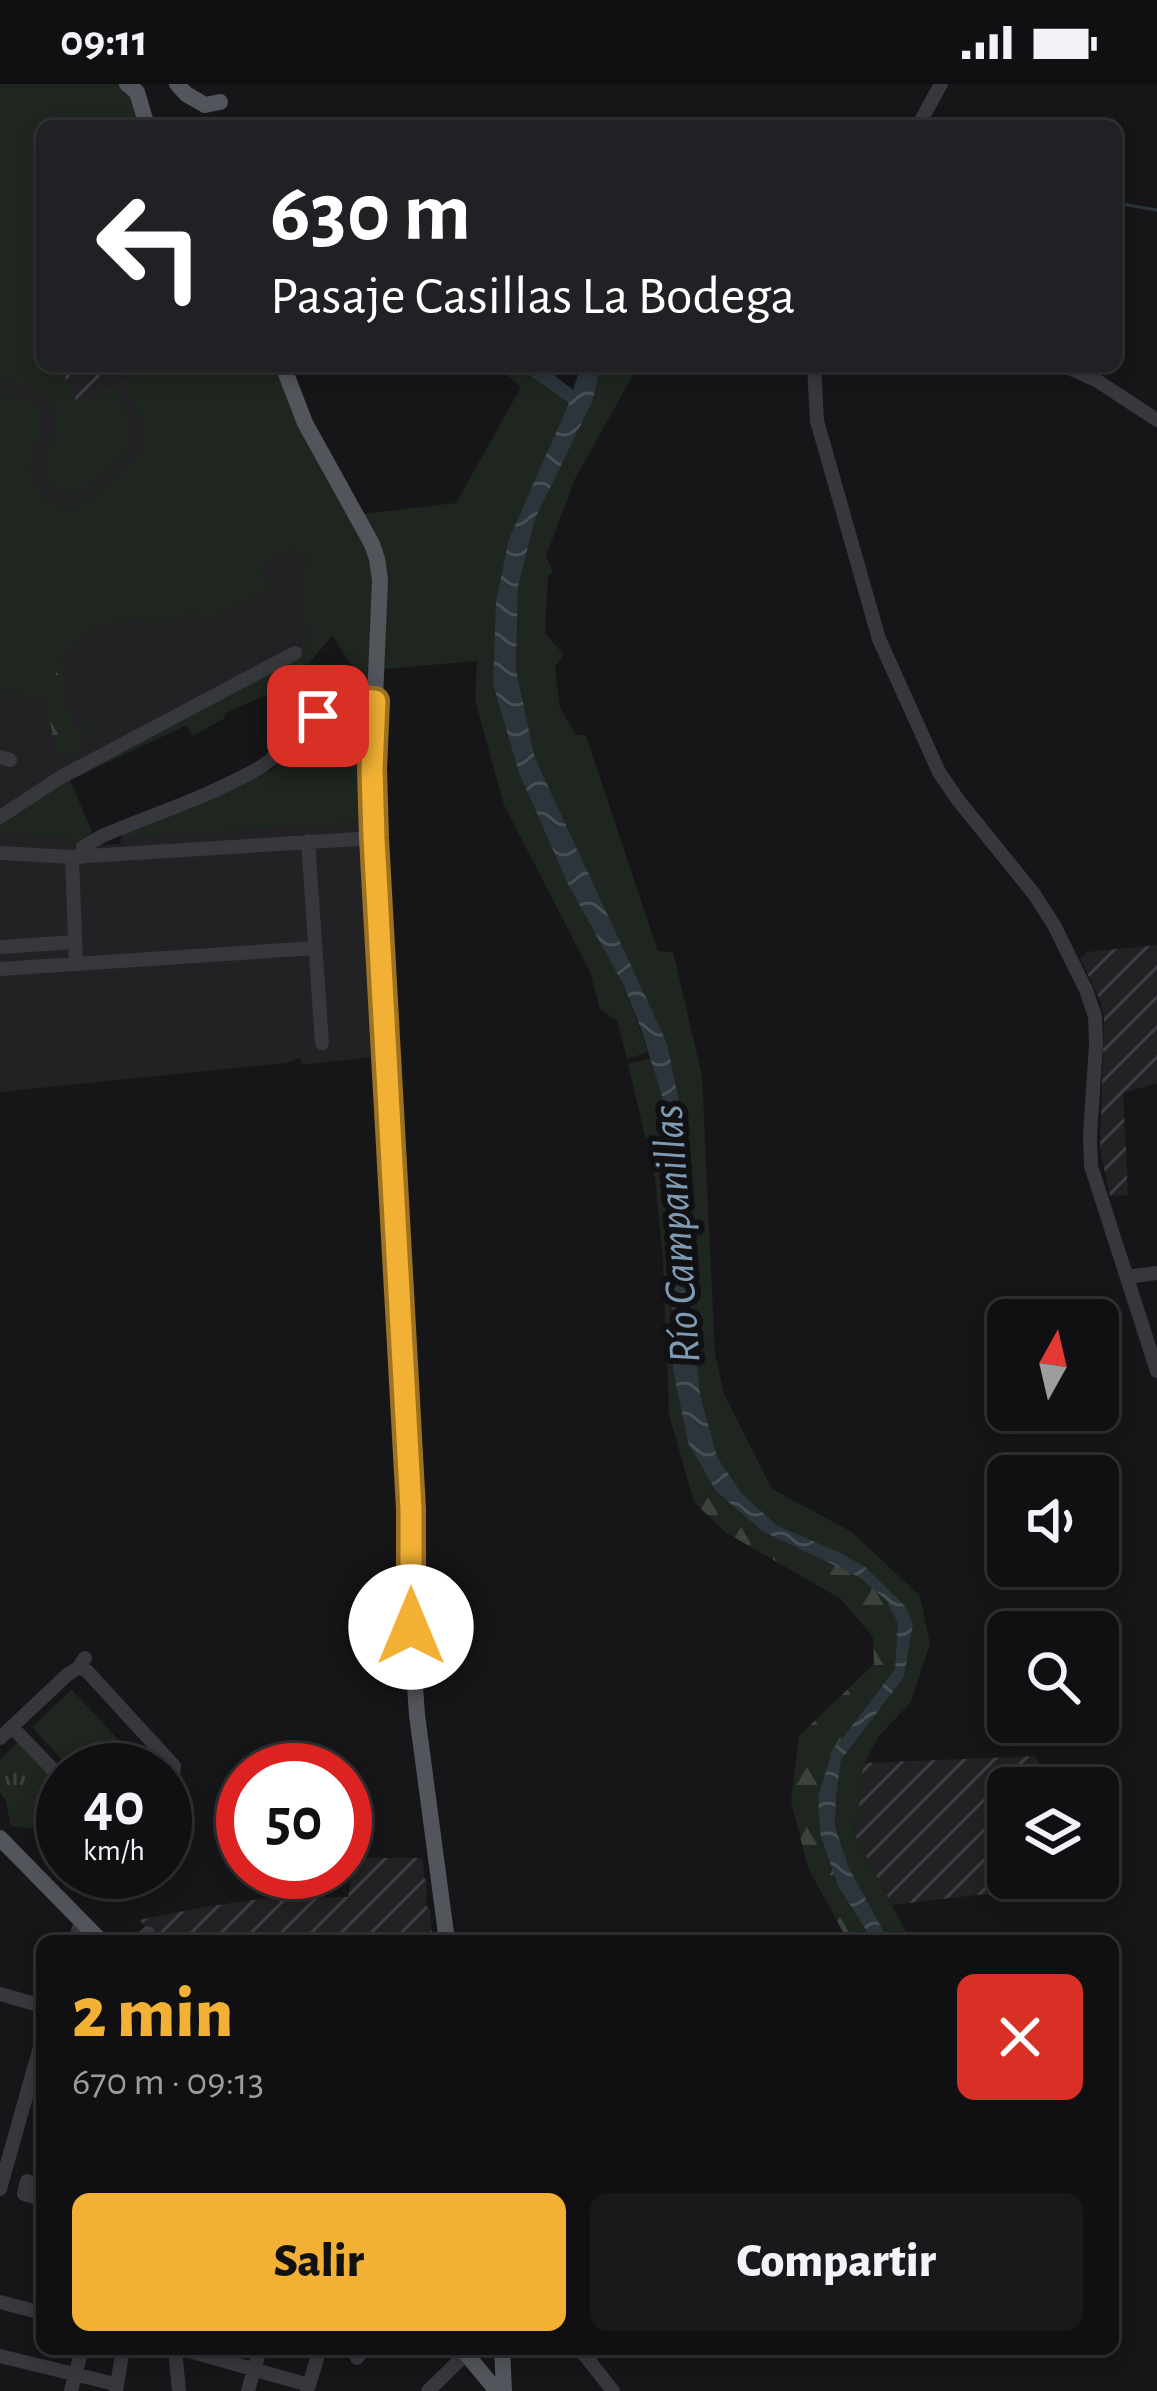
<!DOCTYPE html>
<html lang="es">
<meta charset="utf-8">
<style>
:root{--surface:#101012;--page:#19191b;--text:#f1f3f6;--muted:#9c9d9f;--line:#303032;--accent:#f2b134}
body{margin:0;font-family:"Alegreya Sans",sans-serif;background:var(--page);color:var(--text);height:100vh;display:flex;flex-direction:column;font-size:45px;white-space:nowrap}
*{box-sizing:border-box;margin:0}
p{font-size:39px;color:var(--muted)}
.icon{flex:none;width:66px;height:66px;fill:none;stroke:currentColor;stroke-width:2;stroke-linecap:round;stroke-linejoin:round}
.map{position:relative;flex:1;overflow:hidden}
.details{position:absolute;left:36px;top:1851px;width:1083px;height:420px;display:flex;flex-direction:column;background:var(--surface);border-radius:18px;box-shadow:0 6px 18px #0003,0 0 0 3px var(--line)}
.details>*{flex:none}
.banner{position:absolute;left:36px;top:36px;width:1086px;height:252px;border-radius:18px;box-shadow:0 6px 18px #0003,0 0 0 3px var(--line);background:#202124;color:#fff;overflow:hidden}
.needle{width:78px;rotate:8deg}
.fabs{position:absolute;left:987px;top:1215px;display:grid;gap:24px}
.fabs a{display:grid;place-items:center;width:132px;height:132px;border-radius:18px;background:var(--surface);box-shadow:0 6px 18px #0003,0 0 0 3px var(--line);font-size:60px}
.speed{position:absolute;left:36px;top:1659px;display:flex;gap:24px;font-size:60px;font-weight:700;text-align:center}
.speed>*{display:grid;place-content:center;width:156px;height:156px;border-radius:50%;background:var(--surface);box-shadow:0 6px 18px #0003,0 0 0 3px var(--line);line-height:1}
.speed small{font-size:30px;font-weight:400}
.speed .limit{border:18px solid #d22;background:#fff;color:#111}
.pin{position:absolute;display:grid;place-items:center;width:102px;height:102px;color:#fff;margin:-51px;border-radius:24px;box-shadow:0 6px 18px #0006}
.me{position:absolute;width:132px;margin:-66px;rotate:0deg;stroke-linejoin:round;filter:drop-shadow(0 0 9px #0008)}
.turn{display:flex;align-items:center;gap:42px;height:252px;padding:0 36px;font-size:54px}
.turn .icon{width:156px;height:156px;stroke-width:2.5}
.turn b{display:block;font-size:84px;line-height:102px}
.round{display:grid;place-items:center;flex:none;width:126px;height:126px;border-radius:18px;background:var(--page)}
.headline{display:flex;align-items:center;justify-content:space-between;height:204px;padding:0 36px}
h1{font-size:72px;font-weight:800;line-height:90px;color:var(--accent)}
.action{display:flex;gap:24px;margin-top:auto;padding:24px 36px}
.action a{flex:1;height:138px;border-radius:18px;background:var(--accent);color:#111;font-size:48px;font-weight:800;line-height:138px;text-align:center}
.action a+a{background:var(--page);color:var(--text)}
.status{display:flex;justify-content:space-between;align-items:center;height:84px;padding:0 60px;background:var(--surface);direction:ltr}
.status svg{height:33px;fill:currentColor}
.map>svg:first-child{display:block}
</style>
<div class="status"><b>09:11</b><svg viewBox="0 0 49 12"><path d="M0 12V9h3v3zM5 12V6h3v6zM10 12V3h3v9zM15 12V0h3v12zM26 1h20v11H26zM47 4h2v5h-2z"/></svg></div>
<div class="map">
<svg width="1157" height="2307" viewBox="0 0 1157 2307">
<defs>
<pattern id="industrial-furrows" width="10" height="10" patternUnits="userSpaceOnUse" patternTransform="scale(3)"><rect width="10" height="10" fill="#222225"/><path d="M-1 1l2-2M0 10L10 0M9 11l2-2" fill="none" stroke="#3f3f43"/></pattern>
<pattern id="forest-firs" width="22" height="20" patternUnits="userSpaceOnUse" patternTransform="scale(3)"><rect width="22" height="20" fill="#1e261f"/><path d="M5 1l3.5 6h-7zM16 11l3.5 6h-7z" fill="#3c433d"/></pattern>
<pattern id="park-tufts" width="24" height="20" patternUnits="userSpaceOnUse" patternTransform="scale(3)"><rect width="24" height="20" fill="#1e261f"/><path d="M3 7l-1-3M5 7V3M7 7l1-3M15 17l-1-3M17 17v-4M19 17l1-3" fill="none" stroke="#3c433d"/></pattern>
<pattern id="water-waves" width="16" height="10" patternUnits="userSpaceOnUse" patternTransform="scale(3)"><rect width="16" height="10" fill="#2c353c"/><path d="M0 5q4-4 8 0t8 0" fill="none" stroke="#485056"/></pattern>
</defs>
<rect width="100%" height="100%" fill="#161618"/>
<path fill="#222225" d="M0,0L143,42H42V282H278L333,551L309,579L70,697L96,761L120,760L123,749L272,686L286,676L318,641L358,627L367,737L363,745L354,748L356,760L363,761L368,767L382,972L302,981L300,974L286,979L0,1008Z"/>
<path fill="url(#industrial-furrows)" d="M59,282H116L123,296L77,319Z
M1157,861V999L1123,1009L1128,1111L1110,1112L1100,1065L1104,933L1100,916L1080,874L1087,868Z
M1035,1672L1043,1686L1041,1704H1008V1794H1056L1059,1807L976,1811L892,1821L856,1754L853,1735L859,1734V1702L864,1679Z
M356,1774H419L423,1776L424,1794L427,1797L426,1821L430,1826L433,1857H160L139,1836L204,1823L267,1814L348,1813Z"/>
<path fill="#1e261f" d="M0,0H120L130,8L143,42H131L125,35L114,42H42V282H59L77,318L113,301C121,317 133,337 132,355C131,371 85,409 69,410C54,411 46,398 42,386C44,374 51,362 53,350C61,311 29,302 0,296Z
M116,282H278L373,474L368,605L332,552L309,579L289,587L293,599L224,630L225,634L192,652L187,641L70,696L93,750L78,760L72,753L0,749V739L60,699H65L68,693L304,567L310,548C291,514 298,506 309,472C287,462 275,466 261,485L269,505L203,539L196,526C185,530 171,537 159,538C150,539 140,536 130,537C75,541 61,568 46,616L0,606V310C63,317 39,345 30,386C35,406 51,429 76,422C88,419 102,403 113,395C125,386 140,376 143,360C147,340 125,301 116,282Z
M497,282H516L569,319L547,369L493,600L519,689L568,800L624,902L648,968L627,975L617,937L600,925L590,888L504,721L475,616L477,577L384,585L385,481L361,430L456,419L521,303Z
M601,282H638L575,395L546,472L553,488L548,492L545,549L564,571L555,583L560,624L576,651H586L658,867L673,868L702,991L715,1270L724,1310L772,1405L852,1448L920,1512L930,1559L911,1618L879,1652L864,1679L859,1702V1734L853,1736L856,1754L911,1857H889L849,1784L835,1743L836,1712L841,1676L904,1593L913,1540L865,1483L839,1468L778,1442L742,1410L717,1374L700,1310L694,1248L690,1072L667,959L535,674L516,585L518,503L535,435L592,318Z
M358,627L368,634L367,737L122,754L123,749L272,686C302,664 317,631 358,627Z
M650,974L663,1015L673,1286L688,1359L716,1407L694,1418L669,1331L663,1176L655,1095L628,980Z
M71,1606H72L147,1686H72L32,1643Z"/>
<path fill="url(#forest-firs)" d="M60,578L66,589L62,592L66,600L62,603L75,646L83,643L82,639L90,635L92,640L84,650L72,679L69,673H57L46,616Z
M716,1407L762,1447L859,1492L887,1516L898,1539L895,1585L832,1668L818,1712L838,1802L873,1857H848L808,1784L791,1717L799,1652L874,1580L873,1553L841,1515L725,1448L694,1418Z"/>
<path fill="url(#park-tufts)" d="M18,1658L63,1705V1748L11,1742L6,1717L0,1708V1676Z"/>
<path fill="url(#water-waves)" d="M516,282H542L573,306L581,282H601L592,318L535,435L518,503L516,585L535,674L667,959L690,1072L694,1248L700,1310L717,1373L742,1410L778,1442L839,1468L865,1483L905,1522L913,1540L904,1593L841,1676L836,1712L835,1743L849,1784L889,1857H873L838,1802L820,1749L818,1712L832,1668L895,1585L898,1539L886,1516L859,1493L762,1447L716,1407L688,1359L673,1286L669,1097L663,1015L641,945L624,902L568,800L519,689L493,600L496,518L509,455L569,319Z"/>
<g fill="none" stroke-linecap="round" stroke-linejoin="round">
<path stroke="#2c353c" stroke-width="3" d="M1116,119L1157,126"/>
<path stroke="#37383d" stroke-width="14" d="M918,42L941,0
M814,282L817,337L879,555L939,688L958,716L1034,810L1054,841L1086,906L1095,932L1096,959L1090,1053L1091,1082L1157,1287
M1065,282L1096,296L1157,336
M0,673L10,676
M0,733L61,693L295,569
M308,757L322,959
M0,769L72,773L374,754
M72,773L76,880
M83,773V763L104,751C152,731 204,714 250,689C275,677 280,664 299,647C318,629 349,616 375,617
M0,863L74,858
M0,885L315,864
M1127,1193L1157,1189
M79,1583L87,1587L174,1682L173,1691L165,1699
M12,1643L63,1696
M0,1654L67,1591L79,1583L85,1574
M75,1857L81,1837
M140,1857L148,1849
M0,1910L42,1922
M42,2101L27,2097L24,2110L42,2115
M0,2105L42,1956
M0,2218L42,2229
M175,2265L179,2307
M182,2265L309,2301
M580,2265L613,2307
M0,2272L115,2300
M357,2274L363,2265
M71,2307L82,2265
M116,2307L123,2265
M248,2307L260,2265
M307,2307L317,2275
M428,2307L466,2270"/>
<path stroke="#53555c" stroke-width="16" d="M127,0L137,8L147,42
M177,0L186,10L205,21L220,18
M283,282L305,339L372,460L377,475L380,496L372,685L374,754L411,1425V1543L417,1631L447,1857
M0,1754L101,1857
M462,2265L497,2307
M502,2265L504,2307"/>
</g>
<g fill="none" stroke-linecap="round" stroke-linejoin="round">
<g stroke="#9d7322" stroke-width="30">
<path id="route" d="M318,632L358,616L375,617L372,685L374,754L411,1425V1543"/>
</g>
<use href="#route" stroke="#f2b134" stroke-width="21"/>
</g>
<g text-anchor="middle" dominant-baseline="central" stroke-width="12" stroke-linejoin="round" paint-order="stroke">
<g font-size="45" font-style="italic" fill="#7f9bb3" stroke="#111113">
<text transform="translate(677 1150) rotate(-94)">Río Campanillas</text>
</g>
</g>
</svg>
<div class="fabs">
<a><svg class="needle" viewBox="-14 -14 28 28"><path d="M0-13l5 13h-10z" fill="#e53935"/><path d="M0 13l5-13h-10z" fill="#9c9d9f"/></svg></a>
<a><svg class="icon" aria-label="sound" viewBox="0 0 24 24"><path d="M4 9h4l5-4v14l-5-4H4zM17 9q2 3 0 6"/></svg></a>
<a><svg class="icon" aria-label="search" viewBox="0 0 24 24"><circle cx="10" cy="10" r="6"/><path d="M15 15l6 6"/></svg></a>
<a><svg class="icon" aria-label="layers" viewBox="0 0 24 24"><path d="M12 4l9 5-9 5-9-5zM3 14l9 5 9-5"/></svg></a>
</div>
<div class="speed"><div>40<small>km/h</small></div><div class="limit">50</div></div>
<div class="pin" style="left:318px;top:632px;background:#d93025"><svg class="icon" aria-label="arrive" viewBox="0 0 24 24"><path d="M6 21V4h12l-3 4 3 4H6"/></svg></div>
<svg class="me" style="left:411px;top:1543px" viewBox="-20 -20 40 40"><circle r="19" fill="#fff"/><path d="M0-13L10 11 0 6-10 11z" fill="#f2b134"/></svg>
<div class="banner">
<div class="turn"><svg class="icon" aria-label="left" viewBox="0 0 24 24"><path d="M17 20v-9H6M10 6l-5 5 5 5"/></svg><div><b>630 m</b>Pasaje Casillas La Bodega</div></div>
</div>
<section class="details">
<div class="headline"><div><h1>2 min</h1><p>670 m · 09:13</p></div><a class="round" style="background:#d93025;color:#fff"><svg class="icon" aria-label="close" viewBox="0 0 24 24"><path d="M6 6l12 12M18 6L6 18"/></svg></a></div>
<div class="action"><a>Salir</a><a>Compartir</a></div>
</section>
</div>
